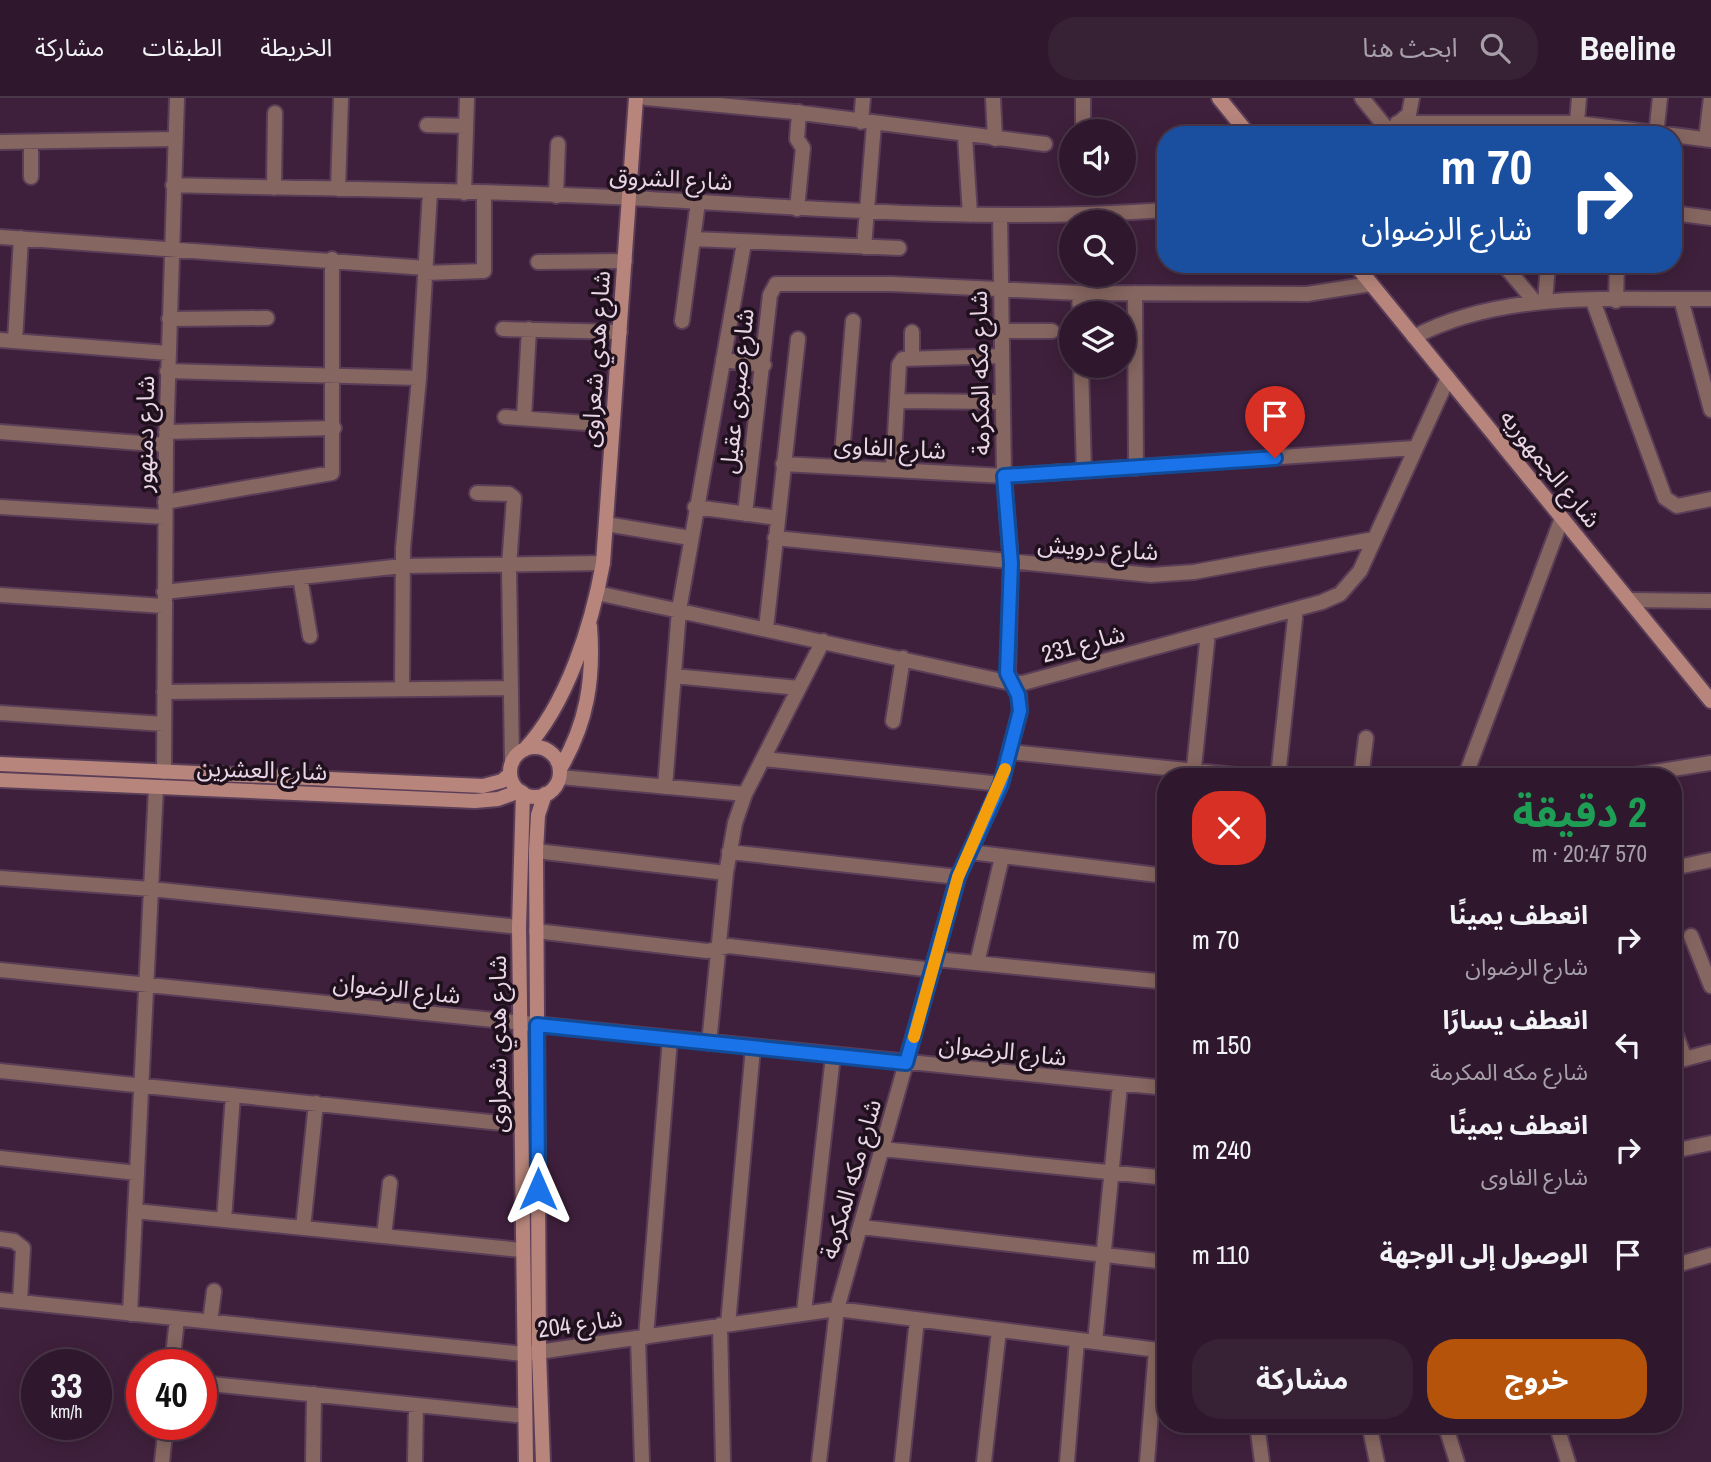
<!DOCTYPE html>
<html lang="ar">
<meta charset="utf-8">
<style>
:root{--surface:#2f182d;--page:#372135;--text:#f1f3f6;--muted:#a7a0aa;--line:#4a3749;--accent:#b45309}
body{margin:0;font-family:"Archivo Narrow","Noto Sans Arabic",sans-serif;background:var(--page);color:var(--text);direction:rtl;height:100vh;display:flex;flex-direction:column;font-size:26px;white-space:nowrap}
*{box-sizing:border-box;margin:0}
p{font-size:23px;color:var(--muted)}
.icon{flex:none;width:38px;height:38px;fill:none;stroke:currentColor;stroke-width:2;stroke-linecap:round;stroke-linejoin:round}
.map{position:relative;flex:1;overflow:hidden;direction:ltr}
.details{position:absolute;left:1157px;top:670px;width:525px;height:665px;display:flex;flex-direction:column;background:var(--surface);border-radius:28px;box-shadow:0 4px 18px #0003,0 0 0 2px var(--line);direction:rtl}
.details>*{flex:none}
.hud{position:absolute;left:1157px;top:28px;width:525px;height:147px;border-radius:28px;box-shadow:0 4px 18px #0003,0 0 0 2px var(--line);direction:rtl;background:#1a4fa0;color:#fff;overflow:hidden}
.buttons{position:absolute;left:1059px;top:21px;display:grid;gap:14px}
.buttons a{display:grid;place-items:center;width:77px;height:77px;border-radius:50%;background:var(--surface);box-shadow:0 4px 18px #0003,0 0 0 2px var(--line);font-size:35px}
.speed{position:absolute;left:21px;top:1251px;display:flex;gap:14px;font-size:35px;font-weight:700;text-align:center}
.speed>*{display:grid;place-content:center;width:91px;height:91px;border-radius:50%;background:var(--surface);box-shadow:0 4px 18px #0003,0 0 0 2px var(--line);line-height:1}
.speed small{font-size:18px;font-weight:400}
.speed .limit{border:10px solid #d22;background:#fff;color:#111}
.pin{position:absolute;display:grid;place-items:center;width:60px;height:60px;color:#fff;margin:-72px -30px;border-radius:50% 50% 50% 0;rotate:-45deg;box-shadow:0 0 7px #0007}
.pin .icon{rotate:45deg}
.me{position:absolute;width:77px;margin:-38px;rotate:0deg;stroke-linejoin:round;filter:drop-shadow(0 0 5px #0008)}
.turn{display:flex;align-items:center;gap:24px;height:147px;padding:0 35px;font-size:32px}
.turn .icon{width:91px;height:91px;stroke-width:2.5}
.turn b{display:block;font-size:49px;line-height:60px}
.round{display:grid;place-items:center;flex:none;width:74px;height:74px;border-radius:28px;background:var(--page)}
.headline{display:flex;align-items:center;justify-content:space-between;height:119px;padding:0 35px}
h1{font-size:42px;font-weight:700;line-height:52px;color:#1e9e55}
.action{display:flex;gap:14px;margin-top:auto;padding:14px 35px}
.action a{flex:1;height:80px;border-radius:28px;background:var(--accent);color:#fff;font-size:28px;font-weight:700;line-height:80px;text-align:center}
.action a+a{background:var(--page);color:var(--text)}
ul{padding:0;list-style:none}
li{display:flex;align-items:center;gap:21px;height:105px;padding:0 35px}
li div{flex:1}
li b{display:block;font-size:26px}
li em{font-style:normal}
header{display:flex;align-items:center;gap:42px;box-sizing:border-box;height:98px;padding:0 35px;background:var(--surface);border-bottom:2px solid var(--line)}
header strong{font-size:33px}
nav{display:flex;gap:38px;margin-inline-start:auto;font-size:24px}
.search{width:490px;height:63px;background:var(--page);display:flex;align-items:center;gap:18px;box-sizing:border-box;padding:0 24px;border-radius:28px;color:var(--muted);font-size:26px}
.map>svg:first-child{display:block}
</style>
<header>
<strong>Beeline</strong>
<div class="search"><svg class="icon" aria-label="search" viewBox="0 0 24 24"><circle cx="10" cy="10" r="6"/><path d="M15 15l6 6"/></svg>ابحث هنا</div>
<nav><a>الخريطة</a><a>الطبقات</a><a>مشاركة</a></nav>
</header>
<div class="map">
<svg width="1711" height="1364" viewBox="0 0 1711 1364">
<rect width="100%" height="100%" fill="#3f203c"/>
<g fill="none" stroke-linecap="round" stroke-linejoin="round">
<g stroke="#5a3d57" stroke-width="18">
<path id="street" d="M646,0L794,14L1045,46
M993,0L995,41
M1083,0V33
M1362,0L1392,37
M861,24L863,0
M1397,25H1577L1672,37
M427,27L466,28
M1396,27L1409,16L1412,0
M1576,37L1579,0
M1656,37L1660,0
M1673,37L1711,42
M965,38L970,117
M1706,41L1711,0
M0,44L175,41
M31,44V79
M173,87C326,91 480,92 632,100C810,110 987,125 1166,112
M274,90L275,15
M338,91L341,0
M464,95L467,0
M556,98L558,46
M797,111L803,50L797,41L799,14
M1673,115L1711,120
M0,139L426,170
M693,141L899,150
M864,149L874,26
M538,164L625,163
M1503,166L1536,205
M425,175L484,173V96
M1079,195L1080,215
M1135,195L1136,370
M1681,201L1711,312
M1593,203L1665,400L1677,408L1711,401
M1616,203L1617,166
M1545,204L1548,166
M169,221L267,220
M682,223L698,104
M503,231L620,234
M1000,233H1052
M912,234V258
M1414,239C1503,192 1612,202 1711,201
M0,242L168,255
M15,243L21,140
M723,262L764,267
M1081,268L1084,373
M167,273L419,280
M897,303L1002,304
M505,319L613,327
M524,320L529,231
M0,334L166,347
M166,334L334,330
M783,366L1004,378L1414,350
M841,369L853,223
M893,372L899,267L903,261L1001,258
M477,395L509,396L514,400L509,468L512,664
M165,404L332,375V161
M0,409L165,419
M695,409L778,420
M745,416L770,197L776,186H892L1079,195L1307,196L1371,186
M606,426L690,440
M775,440L1151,477L1194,474L1374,441
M300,479L310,538
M164,494L402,468L603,465
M597,495L1011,585H1023L1322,504L1340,496L1360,473L1448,280
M0,497L164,508
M1629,502L1711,503
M766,531L798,241
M674,578L799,590
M402,591L403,450L419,280L430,94
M164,594L511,590
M0,615L164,626
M893,623L903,560
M1010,654L1255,679
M764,661L1001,686
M164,674L166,347L177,0
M560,679L745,696
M1193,679L1208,535
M1278,679L1296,511
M1361,679L1366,640
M1465,679L1562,420
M1623,679L1711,665
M665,689L679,512L744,145
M536,753L726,775
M729,754L958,779
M970,754L1166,778
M1673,770L1711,762
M0,780L151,791L519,829
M536,833L707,853L729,848L933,872
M1691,838L1711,888
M936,861L1166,884
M977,865L1002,759
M0,872L1166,990
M1673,929L1685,961
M709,945L726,775L735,725L745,696L823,543
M1673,964L1711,954
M0,973L520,1027
M882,1051L1166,1080
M1673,1053L1711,1045
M0,1060L137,1075
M135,1113L521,1152
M224,1122L233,997
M861,1129L1166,1164
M303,1130L316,1005
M384,1138L390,1085
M0,1141L14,1143L23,1150L20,1204
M1673,1168L1711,1157
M0,1202L524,1256L837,1211L1166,1253
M804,1214L833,958
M130,1216L156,690
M210,1224L214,1193
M728,1226L753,950
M720,1227L723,1364
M646,1239L670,941
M638,1240L642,1364
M1095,1244L1120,987
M172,1267L177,1221
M201,1285L525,1318
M1257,1326L1262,1364
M1369,1326L1377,1364
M1445,1326L1457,1364
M1556,1326L1568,1364
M162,1364L166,1326
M313,1364L314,1296
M415,1364L416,1307
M819,1364L837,1211L958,779L1001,686L1020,613L1019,597L1008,575L1011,465L1004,378L1000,117
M902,1364L917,1221
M984,1364L999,1232
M1067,1364L1077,1242
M1147,1364L1156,1252"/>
</g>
<g stroke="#5a3d57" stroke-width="18">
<path id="secondary" d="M1219,0L1249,37
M1355,166L1711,603
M510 674a25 25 0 1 1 50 0a25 25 0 1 1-50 0Z
M524,652C567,607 592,526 603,465L636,0
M0,666L483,688L502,683L510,676
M560,671C587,625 594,582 590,528
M0,682L475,703L498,701L520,693
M523,695L519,829L526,1364
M543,1364L539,1255L536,753L538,717L545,696"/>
</g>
<use href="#street" stroke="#866660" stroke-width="14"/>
<use href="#secondary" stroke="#b7857b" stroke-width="14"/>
</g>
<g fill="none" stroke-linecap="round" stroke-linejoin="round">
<g stroke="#114b97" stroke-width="18">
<path id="route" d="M538,1091L537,927L906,965L958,779L1001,686L1020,613L1018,597L1007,575L1011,465L1004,378L1275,360"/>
</g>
<use href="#route" stroke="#1a73e8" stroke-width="12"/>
<path stroke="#f59e0b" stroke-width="12" d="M914,939L958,779L1005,671"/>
</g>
<g text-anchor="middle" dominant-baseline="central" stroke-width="7" stroke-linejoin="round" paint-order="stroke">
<g font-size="24" fill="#e9d5e6" stroke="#1e101c">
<text transform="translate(671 80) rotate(3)">شارع الشروق</text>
<text transform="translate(595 261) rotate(-86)">شارع هدي شعراوى</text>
<text transform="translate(979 275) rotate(-91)">شارع مكه المكرمة</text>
<text transform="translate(736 293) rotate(-84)">شارع صبرى عقيل</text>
<text transform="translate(144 336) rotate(-89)">شارع دمنهور</text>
<text transform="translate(890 349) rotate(3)">شارع الفاوى</text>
<text transform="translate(1551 370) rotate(51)">شارع الجمهوريه</text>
<text transform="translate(1098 449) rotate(4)">شارع درويش</text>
<text transform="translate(1083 545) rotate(-15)">شارع 231</text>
<text transform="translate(262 671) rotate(2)">شارع العشرين</text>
<text transform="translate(397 890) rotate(6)">شارع الرضوان</text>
<text transform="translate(497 946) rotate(-90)">شارع هدي شعراوى</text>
<text transform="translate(1003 952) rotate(6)">شارع الرضوان</text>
<text transform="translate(850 1081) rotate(-74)">شارع مكه المكرمة</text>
<text transform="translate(580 1225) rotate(-8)">شارع 204</text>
</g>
</g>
</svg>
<div class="buttons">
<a><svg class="icon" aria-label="sound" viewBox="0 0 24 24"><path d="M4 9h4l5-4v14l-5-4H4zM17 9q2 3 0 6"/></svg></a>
<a><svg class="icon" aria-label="search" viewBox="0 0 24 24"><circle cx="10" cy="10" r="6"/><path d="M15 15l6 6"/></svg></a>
<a><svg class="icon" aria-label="layers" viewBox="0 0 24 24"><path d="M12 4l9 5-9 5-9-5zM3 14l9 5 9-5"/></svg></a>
</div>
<div class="speed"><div>33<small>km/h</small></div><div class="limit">40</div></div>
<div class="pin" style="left:1275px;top:360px;background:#d93025"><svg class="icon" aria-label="arrive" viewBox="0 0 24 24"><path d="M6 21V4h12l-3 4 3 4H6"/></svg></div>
<svg class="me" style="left:538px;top:1091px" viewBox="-20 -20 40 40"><path d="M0-17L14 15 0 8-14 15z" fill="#1a73e8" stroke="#fff" stroke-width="4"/></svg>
<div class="hud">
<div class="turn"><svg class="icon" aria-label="right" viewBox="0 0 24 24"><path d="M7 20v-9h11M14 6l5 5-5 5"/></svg><div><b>70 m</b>شارع الرضوان</div></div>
</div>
<section class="details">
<div class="headline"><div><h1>2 دقيقة</h1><p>570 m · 20:47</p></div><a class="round" style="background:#d93025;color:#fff"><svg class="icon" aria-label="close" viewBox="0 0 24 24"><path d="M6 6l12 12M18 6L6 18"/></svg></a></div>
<ul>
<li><svg class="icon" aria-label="right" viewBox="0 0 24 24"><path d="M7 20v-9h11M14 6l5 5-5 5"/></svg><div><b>انعطف يمينًا</b><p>شارع الرضوان</p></div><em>70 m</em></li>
<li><svg class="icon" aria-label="left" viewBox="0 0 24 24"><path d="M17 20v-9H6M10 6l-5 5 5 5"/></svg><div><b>انعطف يسارًا</b><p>شارع مكه المكرمة</p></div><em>150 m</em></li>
<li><svg class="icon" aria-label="right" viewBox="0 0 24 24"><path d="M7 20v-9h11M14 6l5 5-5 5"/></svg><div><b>انعطف يمينًا</b><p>شارع الفاوى</p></div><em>240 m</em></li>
<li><svg class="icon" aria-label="arrive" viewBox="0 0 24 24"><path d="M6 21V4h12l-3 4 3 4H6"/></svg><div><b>الوصول إلى الوجهة</b></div><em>110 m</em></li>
</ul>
<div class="action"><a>خروج</a><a>مشاركة</a></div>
</section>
</div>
